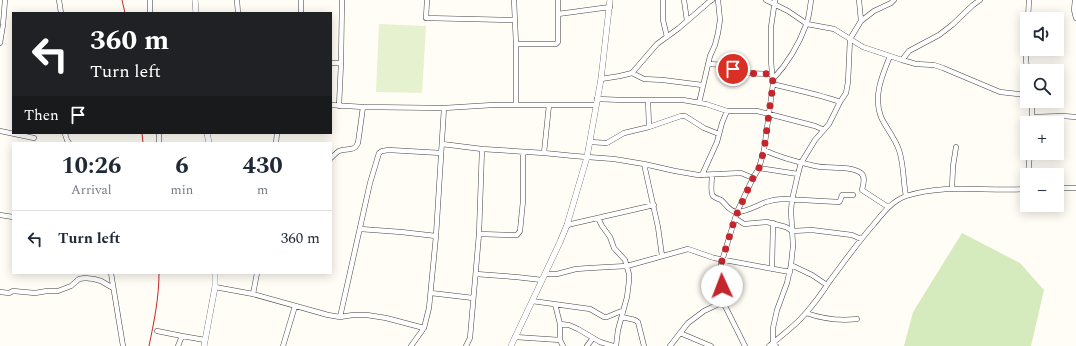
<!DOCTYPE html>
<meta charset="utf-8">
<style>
:root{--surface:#fff;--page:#f6f6f7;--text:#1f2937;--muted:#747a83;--line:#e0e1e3}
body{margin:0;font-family:Spectral,serif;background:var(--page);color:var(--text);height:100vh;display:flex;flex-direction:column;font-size:15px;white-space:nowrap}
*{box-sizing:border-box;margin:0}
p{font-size:13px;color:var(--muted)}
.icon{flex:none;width:22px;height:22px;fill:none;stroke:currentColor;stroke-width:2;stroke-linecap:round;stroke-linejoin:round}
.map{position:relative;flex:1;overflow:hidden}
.side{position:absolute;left:12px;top:142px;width:320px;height:132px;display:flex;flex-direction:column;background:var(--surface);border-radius:0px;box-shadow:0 2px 10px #0003}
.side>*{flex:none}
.hud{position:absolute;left:12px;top:12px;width:320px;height:122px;border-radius:0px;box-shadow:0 2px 10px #0003;background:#202124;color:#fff;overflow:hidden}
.tools{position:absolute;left:1020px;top:12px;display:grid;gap:8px}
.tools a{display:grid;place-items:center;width:44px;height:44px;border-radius:0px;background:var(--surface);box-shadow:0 2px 10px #0003;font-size:20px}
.pin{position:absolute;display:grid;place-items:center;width:34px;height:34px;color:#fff;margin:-17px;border:2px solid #fff;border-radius:50%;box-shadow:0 1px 4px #0007}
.me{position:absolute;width:44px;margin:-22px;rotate:358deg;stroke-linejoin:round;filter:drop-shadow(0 0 3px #0008)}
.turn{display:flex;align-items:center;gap:14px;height:84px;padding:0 12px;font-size:18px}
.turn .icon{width:52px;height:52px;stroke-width:2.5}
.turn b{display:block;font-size:28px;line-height:34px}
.then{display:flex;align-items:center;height:38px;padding:0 12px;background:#0003;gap:8px;font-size:15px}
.eta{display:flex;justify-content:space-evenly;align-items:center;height:68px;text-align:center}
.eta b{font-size:24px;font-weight:700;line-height:28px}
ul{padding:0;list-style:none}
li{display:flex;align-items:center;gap:12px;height:56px;padding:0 12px;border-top:1px solid var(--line)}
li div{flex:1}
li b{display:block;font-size:15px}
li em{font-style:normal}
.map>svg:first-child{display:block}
</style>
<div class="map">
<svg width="1076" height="346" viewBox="0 0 1076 346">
<rect width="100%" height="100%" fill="#fffdf5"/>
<path fill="#d5ebbd" d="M962,233L1020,263L1044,290L1031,346H904L913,312Z"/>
<path fill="#e6f2cf" d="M379,24L426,26L422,93L376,92Z"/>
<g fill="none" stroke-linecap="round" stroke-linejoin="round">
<g stroke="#444" stroke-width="5.5">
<path id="minor" d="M59,0L61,13
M150,0V13
M237,0L238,13
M301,0V13
M427,0L426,18L514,20
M514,0L516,44V105
M663,0V20L667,37
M684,0L687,21
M766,0L788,11L807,24L834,29L863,47L902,60L916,64L934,65L943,68L1000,92L1027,95
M1075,0L1074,10L1076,18
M558,14L610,7
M1028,19L1029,0
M861,21L874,11L891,3L894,0
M1027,26L1025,47L1027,71
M0,43L3,25L5,0
M516,44H556L558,42V0
M890,56C882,76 873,96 881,117C886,128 895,138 899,150C904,165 903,181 906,196
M902,60L909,51L939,35L952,25L973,5L980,0
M331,63H341
M708,64L726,65L740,73L772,74
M632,73L644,79L663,80L702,85
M601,79L620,76L632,73L657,44L679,28L709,2L712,0
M773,79C787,64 799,44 806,25C809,18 810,8 811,0
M773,84C795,90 819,94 840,102
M597,99L623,100H683L706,104L727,111H757L765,113L815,126L824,130
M699,103L710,56L715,45L718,33L720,20L718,0
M331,105L363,107L444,108L493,105H596
M339,106L341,63L342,0
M1032,117L1063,116L1076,117
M1032,123V101
M649,127L681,116H685L704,128L719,134
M0,131L34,138
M66,133L65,134L67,140L69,143
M159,133V143
M590,142L607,143L624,133L649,127L648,100
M276,143L277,133
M442,144L482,149L544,153L549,105
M764,150C781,158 797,162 815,166C828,169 850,165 861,173C866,177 863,185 862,190L888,207
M544,153L574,156L614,159L644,164L675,171L698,175L741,173L753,178
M331,158C333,156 336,153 339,151C347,148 354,152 358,143L363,107
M644,164L658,227L662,256
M759,168L798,174
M702,175L717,142L722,123L727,111
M712,175C712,179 710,193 713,196C715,198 719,199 721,200C726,204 729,211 736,212C744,213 758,205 766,202C772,200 778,199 784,199L839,202L840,201L842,195H853
M1028,175L1030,153
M952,188L953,166L956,147
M1057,188H1076
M0,215L13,217
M598,218L602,226L610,237L614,248L625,260L629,274V281L627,297L618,330L616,346
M735,218L744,224L767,222L786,227L792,231L812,230L852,235L861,239
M567,225L654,205
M360,229L401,232L436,236
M479,234L512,235H517L520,231L523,201V152
M791,265L812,275L827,285
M772,269L773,223
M111,273L123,346
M476,274L516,277L542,280
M545,274H557L576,269L590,268L627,266L688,249L714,258L790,272
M215,287L253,294L328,315L340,317L353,315H367L386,318L424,328
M0,292L9,293L13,291L35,293L47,291H58L71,286L79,279L85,278L94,279L101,281L113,288
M431,293L473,298
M253,294L257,273
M532,301L590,309L604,317H607L619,312L623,311
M555,304L560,324V340L563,346
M806,313C823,319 839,321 857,319
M340,317L370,183L379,153L382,151L389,150L441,153
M622,317L635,320L638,322L644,346
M560,324L569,325L578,329L600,342L613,346
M157,331L182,336
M680,333L711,346
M515,337L560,340
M178,346L182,336L205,340
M283,346L295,306
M411,346L424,328L429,308L436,236L444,108
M466,346L470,338L479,234L482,149
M587,346L593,338
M670,346L688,323L704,311L723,302
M745,346L723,302L721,264L737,212L753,178L759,168L764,150L773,84L771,61V27L775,0
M769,346C781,336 795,326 805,314C814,304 822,293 829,282C844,262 858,242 874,224C883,213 892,201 906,196C945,183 987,192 1027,189
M776,346L773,343V328L777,310L787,283L791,265L793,246L791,211L792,200L798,174L801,163L815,140L829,124L840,102L846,93L848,82L850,39L861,21L859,0"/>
</g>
<g stroke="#444" stroke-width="6">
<path id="tertiary" d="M195,0L196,13
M207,133L209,143
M204,346L215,287V273
M511,346L560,242L567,225L587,157L601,79L610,0"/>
</g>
<use href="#minor" stroke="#fff" stroke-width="4.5"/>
<use href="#tertiary" stroke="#fff" stroke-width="5.5"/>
<path stroke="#c4262e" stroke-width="1" d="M122,0L125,13
M142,133L143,143
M149,346C154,322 159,298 159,273"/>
</g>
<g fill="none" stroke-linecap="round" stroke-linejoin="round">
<path stroke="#c4262e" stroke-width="7" stroke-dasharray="0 12.6" d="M722,286L721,264L735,218L753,178L759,168L764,150L773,84L772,74L740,73L733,69"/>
</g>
</svg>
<div class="tools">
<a><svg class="icon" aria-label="sound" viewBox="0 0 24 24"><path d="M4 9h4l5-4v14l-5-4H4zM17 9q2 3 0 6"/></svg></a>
<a><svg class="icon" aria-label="search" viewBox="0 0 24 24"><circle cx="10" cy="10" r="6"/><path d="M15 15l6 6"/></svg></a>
<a>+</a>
<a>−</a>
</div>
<div class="pin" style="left:733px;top:69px;background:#d93025"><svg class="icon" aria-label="arrive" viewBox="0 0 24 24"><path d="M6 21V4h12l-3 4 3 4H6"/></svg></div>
<svg class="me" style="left:722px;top:286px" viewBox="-20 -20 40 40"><circle r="19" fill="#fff"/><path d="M0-13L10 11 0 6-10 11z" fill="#c4262e"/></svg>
<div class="hud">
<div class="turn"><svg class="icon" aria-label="left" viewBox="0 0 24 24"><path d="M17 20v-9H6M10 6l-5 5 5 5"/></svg><div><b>360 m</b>Turn left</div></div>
<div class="then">Then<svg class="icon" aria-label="arrive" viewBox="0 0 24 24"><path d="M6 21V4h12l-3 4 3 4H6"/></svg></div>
</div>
<section class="side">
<div class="eta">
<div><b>10:26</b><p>Arrival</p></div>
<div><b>6</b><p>min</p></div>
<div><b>430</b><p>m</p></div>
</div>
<ul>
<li><svg class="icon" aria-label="left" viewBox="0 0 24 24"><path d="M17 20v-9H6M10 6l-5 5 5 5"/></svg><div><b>Turn left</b></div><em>360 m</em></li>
</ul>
</section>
</div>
